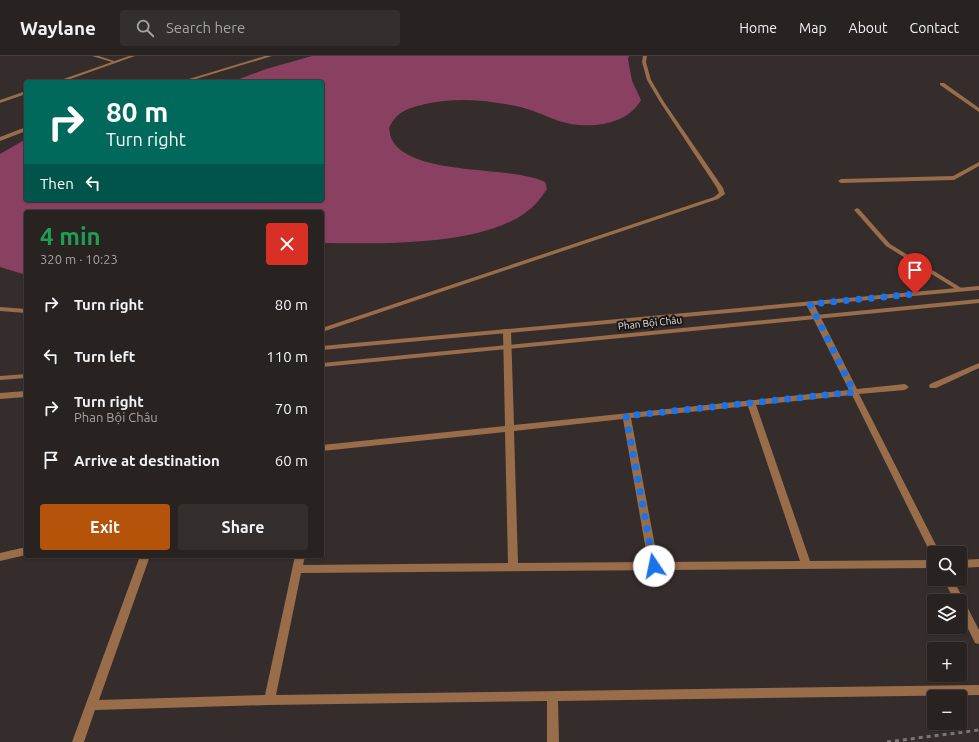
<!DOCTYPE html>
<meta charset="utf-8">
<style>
:root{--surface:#282220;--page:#342f2d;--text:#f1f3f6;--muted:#a5a4a5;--line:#443f3e;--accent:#b45309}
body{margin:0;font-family:Ubuntu,sans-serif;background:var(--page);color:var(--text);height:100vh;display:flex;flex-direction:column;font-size:15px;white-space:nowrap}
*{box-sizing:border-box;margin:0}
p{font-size:13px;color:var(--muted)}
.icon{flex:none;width:22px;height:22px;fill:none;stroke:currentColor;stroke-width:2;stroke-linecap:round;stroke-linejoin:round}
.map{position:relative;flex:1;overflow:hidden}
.drawer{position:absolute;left:24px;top:154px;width:300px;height:348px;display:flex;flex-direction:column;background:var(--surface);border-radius:4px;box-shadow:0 1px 3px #0004,0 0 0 1px var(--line)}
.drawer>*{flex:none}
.top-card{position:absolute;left:24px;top:24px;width:300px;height:122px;border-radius:4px;box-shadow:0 1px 3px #0004,0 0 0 1px var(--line);background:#00695c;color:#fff;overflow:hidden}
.controls{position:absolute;left:927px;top:490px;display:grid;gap:8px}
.controls a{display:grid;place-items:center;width:40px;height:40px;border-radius:4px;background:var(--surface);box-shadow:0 1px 3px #0004,0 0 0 1px var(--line);font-size:20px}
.pin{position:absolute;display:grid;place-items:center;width:34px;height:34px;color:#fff;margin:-41px -17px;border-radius:50% 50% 50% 0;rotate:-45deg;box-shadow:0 0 4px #0007}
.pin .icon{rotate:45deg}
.me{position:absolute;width:44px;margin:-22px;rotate:349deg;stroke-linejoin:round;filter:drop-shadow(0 0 3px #0008)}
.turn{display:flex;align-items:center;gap:14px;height:84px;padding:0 16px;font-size:18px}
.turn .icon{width:52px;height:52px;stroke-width:2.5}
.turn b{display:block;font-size:28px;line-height:34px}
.then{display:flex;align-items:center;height:38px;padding:0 16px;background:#0003;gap:8px;font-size:15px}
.round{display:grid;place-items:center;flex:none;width:42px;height:42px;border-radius:4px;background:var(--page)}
.summary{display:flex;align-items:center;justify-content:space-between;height:68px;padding:0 16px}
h1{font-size:24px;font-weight:700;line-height:30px;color:#1e9e55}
.cta{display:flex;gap:8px;margin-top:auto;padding:8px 16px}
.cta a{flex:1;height:46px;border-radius:4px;background:var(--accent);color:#fff;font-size:16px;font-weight:700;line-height:46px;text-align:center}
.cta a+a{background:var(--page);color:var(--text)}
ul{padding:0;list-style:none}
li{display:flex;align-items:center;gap:12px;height:52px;padding:0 16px}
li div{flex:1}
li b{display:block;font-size:15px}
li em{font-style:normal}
header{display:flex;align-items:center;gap:24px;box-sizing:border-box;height:56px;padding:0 20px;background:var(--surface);border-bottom:1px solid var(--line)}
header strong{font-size:19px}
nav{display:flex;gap:22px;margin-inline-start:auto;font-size:14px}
.search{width:280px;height:36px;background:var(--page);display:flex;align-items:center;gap:10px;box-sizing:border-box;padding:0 14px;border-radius:4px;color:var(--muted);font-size:15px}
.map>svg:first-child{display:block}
</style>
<header>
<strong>Waylane</strong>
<div class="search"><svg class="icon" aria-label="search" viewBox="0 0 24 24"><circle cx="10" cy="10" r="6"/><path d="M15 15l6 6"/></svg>Search here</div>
<nav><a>Home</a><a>Map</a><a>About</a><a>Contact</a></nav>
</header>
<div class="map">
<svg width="979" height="686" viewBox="0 0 979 686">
<rect width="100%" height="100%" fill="#352d2b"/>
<path fill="#8a4161" d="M312,0H629L628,3L632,25L641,44C627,70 586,74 559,65C545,60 531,53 516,50C486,44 455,41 425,48C407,53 397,55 389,72C390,76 390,81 392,84C413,121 510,109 545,126L547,133C541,142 534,151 525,157C481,189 385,188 331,187H322V156H26V219L0,211V98L26,83V144H322V26H231L266,13Z"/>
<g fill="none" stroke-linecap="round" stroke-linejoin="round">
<path stroke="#7d7674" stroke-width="3" stroke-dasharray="4 4" stroke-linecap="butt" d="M887,686L979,674"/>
<path fill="#996c4a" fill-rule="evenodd" d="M92,0H99L117,6L115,7Z
M26,491V499L0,505V497Z"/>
<path fill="#996c4a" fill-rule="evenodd" d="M129,0H135L62,26H55Z
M265,0H272L186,26H179Z
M643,0H647L646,6L651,24L664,46L723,132L725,138L718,143L322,276V272L714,141L719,137L717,132L660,46L647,24L642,6Z
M940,27H944L979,52V56L940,29Z
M26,35V38L0,47V44Z
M26,71V75L0,85V81Z
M979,106V110L954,124L841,127L838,125L841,123L953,120Z
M857,152L859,153L890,188L963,233L964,234L963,235H959L886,190L855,155L854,154Z
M810,246L814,248L857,333L905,328L909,331L905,334L859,338L940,497H934V500H932L852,339L756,349L810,505L934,504V512L301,517L276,639L979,629V639L558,645L559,686H547V645L269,649L95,654L84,686H72L140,500H150L99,644L265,639L295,500H305L303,509L508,507L505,376L322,395V389L505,370L503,275L504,273H510L511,275L514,369L849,334L806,248ZM748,350L800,505L658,506L631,362ZM623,363L648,506L518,507L514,375Z
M0,251L26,253V257L0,255Z
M979,307V312L936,332H930L929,330L930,328Z
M979,503V511L960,512V504Z
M943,523H953L979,574V588L975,587L960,556V545H955Z"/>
<path fill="#996c4a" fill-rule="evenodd" d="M979,230V234L322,294V290Z
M979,243V247L322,311V307Z
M26,318V322L0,324V320Z
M26,335V341L0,343V337Z"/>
</g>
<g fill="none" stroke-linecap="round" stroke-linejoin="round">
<path stroke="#1a73e8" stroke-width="7" stroke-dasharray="0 12.6" d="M654,510L626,360L854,336L810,248L915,238"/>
</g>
<g text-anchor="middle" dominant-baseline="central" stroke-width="4" stroke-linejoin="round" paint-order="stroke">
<g font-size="10" fill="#e9e4e2" stroke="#1a1615">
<text transform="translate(650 267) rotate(-6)">Phan Bội Châu</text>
</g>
</g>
</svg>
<div class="controls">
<a><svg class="icon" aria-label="search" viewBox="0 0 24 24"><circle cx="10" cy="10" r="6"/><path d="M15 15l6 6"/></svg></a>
<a><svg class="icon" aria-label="layers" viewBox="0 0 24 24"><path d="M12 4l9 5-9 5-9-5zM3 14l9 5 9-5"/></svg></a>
<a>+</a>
<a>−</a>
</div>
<div class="pin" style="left:915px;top:238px;background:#d93025"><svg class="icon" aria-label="arrive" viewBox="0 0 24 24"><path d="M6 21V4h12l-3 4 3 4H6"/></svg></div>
<svg class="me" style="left:654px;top:510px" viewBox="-20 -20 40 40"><circle r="19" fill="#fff"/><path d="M0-13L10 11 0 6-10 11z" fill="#1a73e8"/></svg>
<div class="top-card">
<div class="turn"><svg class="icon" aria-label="right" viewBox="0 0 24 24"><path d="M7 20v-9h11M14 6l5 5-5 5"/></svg><div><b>80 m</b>Turn right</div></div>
<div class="then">Then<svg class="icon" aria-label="left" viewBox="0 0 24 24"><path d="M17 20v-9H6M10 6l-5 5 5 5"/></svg></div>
</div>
<section class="drawer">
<div class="summary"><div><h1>4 min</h1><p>320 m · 10:23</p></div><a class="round" style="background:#d93025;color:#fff"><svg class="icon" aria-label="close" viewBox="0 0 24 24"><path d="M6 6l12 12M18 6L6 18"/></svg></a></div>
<ul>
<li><svg class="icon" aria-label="right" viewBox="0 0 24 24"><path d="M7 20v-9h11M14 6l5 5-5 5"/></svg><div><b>Turn right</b></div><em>80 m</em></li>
<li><svg class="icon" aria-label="left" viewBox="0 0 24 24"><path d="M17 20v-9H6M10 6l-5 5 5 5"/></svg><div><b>Turn left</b></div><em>110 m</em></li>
<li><svg class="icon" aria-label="right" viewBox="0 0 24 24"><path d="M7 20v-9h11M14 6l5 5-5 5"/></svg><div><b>Turn right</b><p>Phan Bội Châu</p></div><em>70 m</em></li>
<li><svg class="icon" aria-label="arrive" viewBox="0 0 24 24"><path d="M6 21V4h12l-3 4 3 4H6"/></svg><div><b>Arrive at destination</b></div><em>60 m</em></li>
</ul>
<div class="cta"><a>Exit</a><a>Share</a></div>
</section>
</div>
